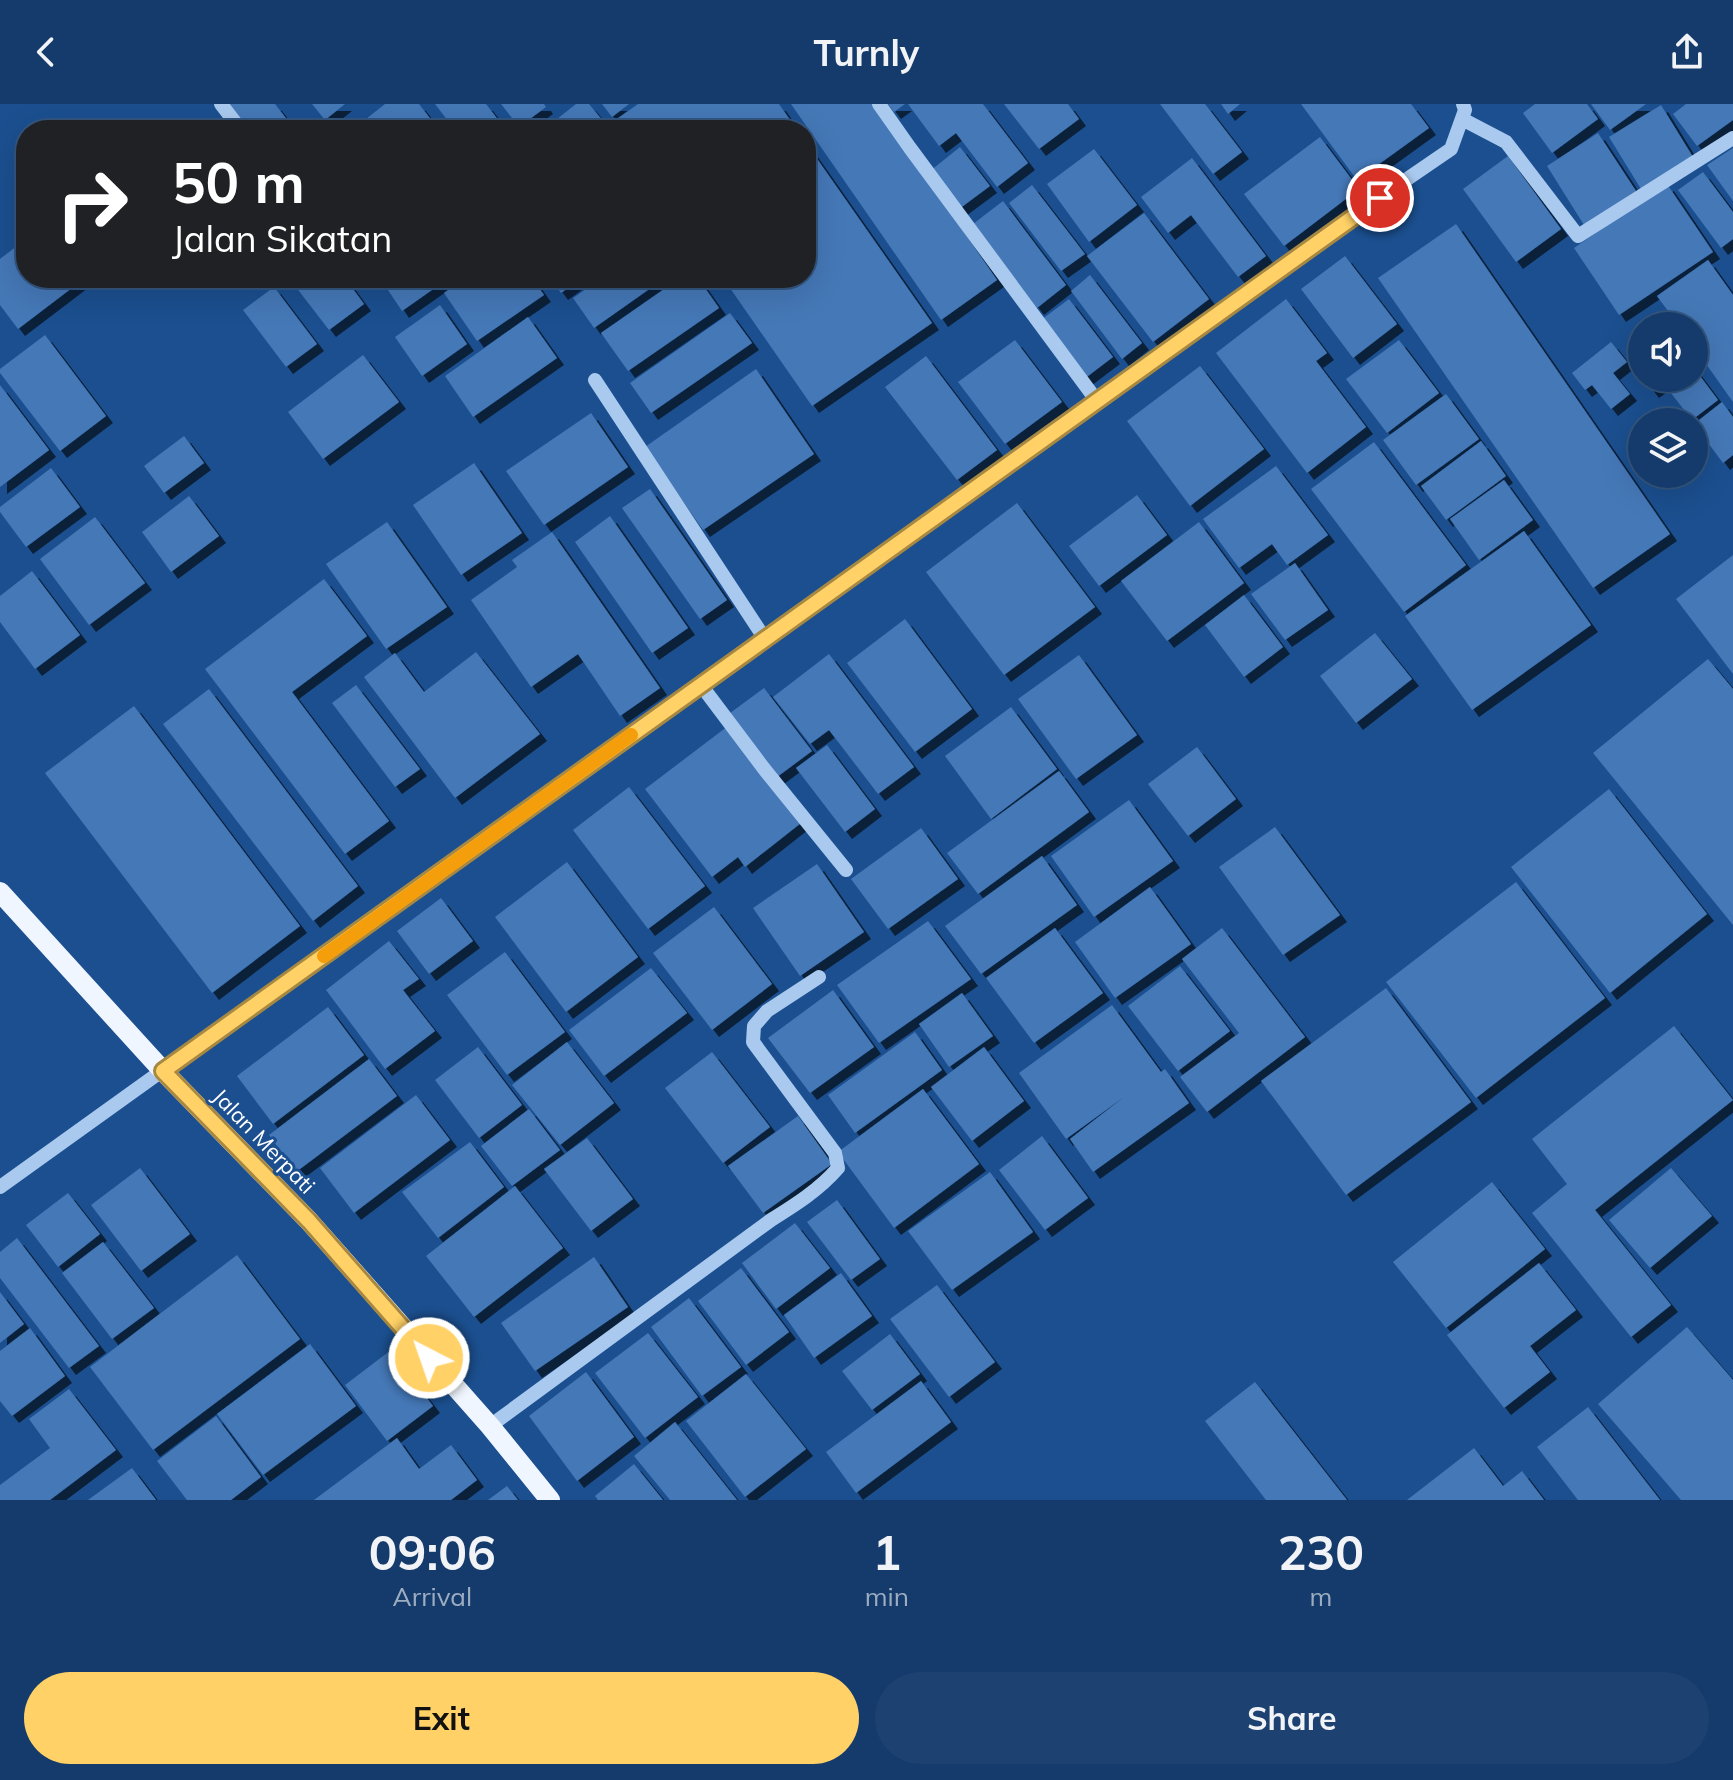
<!DOCTYPE html>
<style>
:root{--surface:#143b6b;--page:#1d4271;--text:#f1f3f6;--muted:#9dadc1;--line:#33557e;--accent:#ffd166}
body{margin:0;font-family:Mulish,sans-serif;background:var(--page);color:var(--text);height:100vh;display:flex;flex-direction:column;font-size:30px;white-space:nowrap}
*{box-sizing:border-box;margin:0}
p{font-size:26px;color:var(--muted)}
.icon{flex:none;width:44px;height:44px;fill:none;stroke:currentColor;stroke-width:2;stroke-linecap:round;stroke-linejoin:round}
.map{position:relative;height:1396px;overflow:hidden}
.panel{display:flex;flex-direction:column;background:var(--surface);flex:1}
.panel>*{flex:none}
.top-card{position:absolute;left:16px;top:16px;width:800px;height:168px;border-radius:32px;box-shadow:0 8px 32px #0002,0 0 0 2px var(--line);background:#202124;color:#fff;overflow:hidden}
.fabs{position:absolute;left:1628px;top:208px;display:grid;gap:16px}
.fabs a{display:grid;place-items:center;width:80px;height:80px;border-radius:50%;background:var(--surface);box-shadow:0 8px 32px #0002,0 0 0 2px var(--line);font-size:40px}
.pin{position:absolute;display:grid;place-items:center;width:68px;height:68px;color:#fff;margin:-34px;border:4px solid #fff;border-radius:50%;box-shadow:0 2px 8px #0007}
.me{position:absolute;width:88px;margin:-44px;rotate:319deg;stroke-linejoin:round;filter:drop-shadow(0 0 6px #0008)}
.turn{display:flex;align-items:center;gap:28px;height:168px;padding:0 24px;font-size:36px}
.turn .icon{width:104px;height:104px;stroke-width:2.5}
.turn b{display:block;font-size:56px;line-height:68px}
.eta{display:flex;justify-content:space-evenly;align-items:center;height:136px;text-align:center}
.eta b{font-size:48px;font-weight:700;line-height:56px}
.button{display:flex;gap:16px;margin-top:auto;padding:16px 24px}
.button a{flex:1;height:92px;border-radius:48px;background:var(--accent);color:#111;font-size:32px;font-weight:700;line-height:92px;text-align:center}
.button a+a{background:var(--page);color:var(--text)}
header{display:flex;justify-content:space-between;align-items:center;height:104px;padding:0 24px;background:var(--surface);font-size:36px;font-weight:700}
.map>svg:first-child{display:block}
</style>
<header><svg class="icon" aria-label="back" viewBox="0 0 24 24"><path d="M15 5l-7 7 7 7"/></svg>Turnly<svg class="icon" aria-label="share" viewBox="0 0 24 24"><path d="M12 15V3M7 8l5-5 5 5M5 13v7h14v-7"/></svg></header>
<div class="map">
<svg width="1733" height="1396" viewBox="0 0 1733 1396">
<defs>
<filter id="shadow"><feDropShadow dx="7" dy="7" stdDeviation="0" flood-color="#0009"/></filter>
</defs>
<rect width="100%" height="100%" fill="#1b4f8f"/>
<path fill="#4478b7" filter="url(#shadow)" d="M229,0H275L295,26H249Z
M312,0H345L325,16Z
M385,0H419L439,26H352Z
M435,0H486L506,26H455Z
M501,0H544L546,3L519,23Z
M576,0H589L603,17L592,26H543Z
M602,0H629L612,13Z
M638,0H779L797,26H620L614,17Z
M791,0H875L997,176L941,216Z
M888,0H905L894,8Z
M908,0H983L1028,59L997,83L956,29L939,42Z
M1004,0H1068L1079,15L1039,45Z
M1160,0H1205L1242,48L1213,70Z
M1221,0H1240L1228,10Z
M1301,0H1411L1429,24L1357,76Z
M1535,0H1587L1598,15L1552,49L1523,9Z
M1591,0H1646L1610,26Z
M1686,0H1733V16L1697,42L1673,10Z
M1661,1L1693,53L1641,85L1609,33Z
M1598,29L1636,87L1584,121L1547,62Z
M1320,33L1359,85L1284,142L1244,90Z
M806,39L932,219L812,302L723,174H806Z
M960,43L990,82L959,105L930,67Z
M1733,44V97L1707,61Z
M1094,45L1137,101L1089,138L1047,80Z
M1508,52L1561,125L1516,158L1463,85Z
M1192,54L1266,152L1238,173L1191,111L1168,129L1141,93Z
M1703,68L1733,108V135L1721,144L1678,86Z
M1667,80L1713,148L1619,211L1574,144Z
M1032,81L1085,150L1061,167L1009,99Z
M1003,97L1066,181L1037,204L973,120Z
M1144,109L1209,195L1153,238L1087,152Z
M1456,120L1670,430L1593,484L1378,174Z
M26,135V174H85L18,225L0,201V155Z
M1345,152L1397,220L1353,254L1301,185Z
M1708,156L1733,191V298L1694,243V222H1679L1657,192Z
M1090,171L1142,239L1122,255L1071,187Z
M289,174H345L364,200L329,226Z
M380,174H449L402,207Z
M465,174H532L544,191L477,237L444,189Z
M550,174H582L561,189Z
M602,174H665L594,224L573,194Z
M680,174H698L719,204L628,267L601,229Z
M274,183L317,240L286,263L243,206Z
M1069,195L1113,253L1084,275L1041,216Z
M1286,195L1327,249L1316,257L1366,323L1307,369L1216,249Z
M440,201L467,240L422,272L395,233Z
M730,209L752,239L651,309L630,279Z
M528,213L557,254L473,313L445,272Z
M45,231L106,312L60,347L0,269V265Z
M1015,236L1062,298L1005,340L958,278Z
M1399,236L1439,289L1387,329L1346,275Z
M1611,238L1627,258L1613,269L1630,290L1611,305L1592,281L1585,286L1572,269Z
M1642,246V274L1629,256Z
M363,251L399,298L323,355L288,308Z
M926,252L997,346L957,376L885,283Z
M1200,262L1264,345L1190,402L1127,317Z
M1694,264L1718,296L1692,316L1667,284L1680,274H1694Z
M756,265L814,350L703,426L645,343Z
M1642,274H1670L1652,287Z
M0,281L49,346L0,383Z
M1446,290L1479,335L1416,381L1383,336Z
M1722,298L1733,313V351L1723,359L1694,320Z
M591,309L628,363L544,421L506,367Z
M184,332L204,359L164,389L144,362Z
M1481,337L1506,372L1446,416L1421,382Z
M1374,338L1466,461L1404,508L1311,385Z
M474,359L522,429L461,471L413,401Z
M1276,362L1328,431L1287,461L1272,440L1239,464L1203,415Z
M51,364L80,403L26,443L0,408V403Z
M1504,376L1533,416L1479,456L1450,415Z
M650,385L727,496L700,515L622,404Z
M1137,391L1167,431L1099,482L1069,442Z
M189,392L219,432L171,468L142,428Z
M1017,399L1095,503L1004,571L926,468Z
M610,412L688,524L652,549L575,438Z
M95,413L145,479L89,521L40,455Z
M387,418L447,503L386,545L326,460Z
M1199,418L1244,479L1167,537L1121,477Z
M1524,427L1591,521L1472,606L1405,512Z
M552,428L660,584L620,612L578,550L531,583L471,496L517,463L512,456Z
M1733,451V570L1676,495Z
M1295,459L1328,506L1285,536L1251,490Z
M32,467L80,531L35,565L0,518V492Z
M324,475L367,532L292,588L389,717L345,750L205,565Z
M1244,491L1283,543L1244,573L1205,521Z
M905,515L972,605L915,648L847,559Z
M1375,529L1412,575L1356,619L1320,572Z
M476,548L540,630L455,694L364,573L395,549L424,588Z
M829,550L914,663L878,690L829,626L810,640L773,593Z
M1079,551L1137,631L1076,675L1018,595Z
M1708,555L1733,585V821L1593,649Z
M356,581L420,665L395,683L332,599Z
M764,584L812,647L773,676L726,612Z
M209,585L358,782L313,817L163,620Z
M134,602L300,822L212,889L45,669Z
M1011,603L1057,665L991,715L945,652Z
M728,622L801,719L745,763L738,753L712,773L645,685Z
M827,641L875,705L845,728L796,664Z
M1197,643L1236,695L1188,732L1148,680Z
M1059,667L1089,708L978,790L947,749Z
M629,683L705,782L648,825L573,726Z
M1609,685L1707,810L1610,889L1511,763Z
M1129,696L1173,757L1094,813L1051,752Z
M1275,723L1340,811L1283,851L1219,763Z
M921,724L958,775L888,825L851,775Z
M1042,752L1077,801L981,870L945,822Z
M567,758L638,853L566,908L495,813Z
M817,760L864,828L800,872L753,804Z
M1516,778L1605,894L1476,994L1386,878Z
M1150,783L1191,840L1115,894L1075,838Z
M441,794L473,837L429,870L397,827Z
M714,803L772,880L712,926L653,849Z
M928,817L971,875L879,939L837,881Z
M1055,824L1103,889L1034,939L986,874Z
M1222,824L1305,933L1207,1008L1180,973L1239,929L1182,855Z
M389,837L419,875L403,886L435,927L385,965L326,886Z
M505,848L565,928L507,971L447,891Z
M1180,862L1230,927L1178,967L1128,902Z
M651,864L687,909L604,972L569,926Z
M1386,884L1471,998L1346,1091L1261,977Z
M833,886L874,943L810,989L768,934Z
M962,889L993,932L949,963L919,920Z
M1112,901L1161,968L1165,965L1189,999L1093,1068L1070,1035L1124,993L1066,1035L1019,969Z
M328,903L364,951L273,1020L237,972Z
M1674,922L1733,996L1595,1106L1671,1201L1631,1233L1532,1109L1567,1080L1532,1035Z
M915,928L942,966L855,1029L828,991Z
M567,938L614,999L560,1041L512,981Z
M478,943L522,1001L479,1034L435,976Z
M984,943L1024,997L972,1037L931,983Z
M712,948L770,1023L723,1059L665,984Z
M369,955L397,992L296,1068L269,1031Z
M923,985L979,1060L894,1124L838,1048Z
M416,991L450,1036L354,1109L320,1064Z
M529,1005L560,1046L512,1082L481,1042Z
M798,1012L832,1060L763,1109L728,1062Z
M1042,1032L1088,1094L1045,1126L999,1066Z
M587,1034L633,1095L591,1127L544,1065Z
M470,1038L504,1083L438,1134L402,1088Z
M140,1064L190,1130L141,1167L91,1101Z
M1671,1064L1712,1112L1650,1164L1609,1116Z
M990,1068L1033,1128L952,1186L908,1127Z
M1492,1078L1545,1145L1446,1224L1393,1158Z
M515,1082L563,1144L474,1213L426,1152Z
M68,1089L100,1130L58,1163L26,1121Z
M837,1096L880,1155L851,1176L807,1118Z
M795,1119L830,1164L776,1205L742,1159Z
M17,1134L99,1242L69,1264L0,1174V1148Z
M103,1138L154,1204L112,1235L62,1169Z
M237,1151L300,1235L153,1346L90,1263Z
M594,1153L628,1203L535,1267L501,1219Z
M1539,1159L1576,1206L1530,1242L1550,1268L1504,1304L1447,1231Z
M741,1164L789,1228L746,1261L698,1197Z
M841,1169L872,1212L814,1254L784,1211Z
M937,1181L995,1258L949,1293L890,1215Z
M0,1188L24,1220L0,1239Z
M689,1194L741,1263L702,1292L651,1223Z
M1687,1223L1733,1276V1396H1681L1598,1300Z
M30,1224L65,1272L12,1312L0,1297V1247Z
M648,1229L698,1293L645,1334L595,1269Z
M890,1230L920,1270L872,1306L842,1267Z
M310,1240L356,1302L263,1371L217,1310Z
M391,1246L433,1302L387,1337L345,1281Z
M586,1268L634,1333L577,1377L529,1312Z
M746,1270L806,1345L745,1393L686,1317Z
M921,1277L951,1318L856,1389L826,1348Z
M1255,1278L1347,1396H1266L1205,1317Z
M69,1285L116,1346L50,1396H0V1381L50,1344L29,1315Z
M1588,1303L1660,1396H1578L1537,1343Z
M216,1312L261,1373L231,1396H187L157,1357Z
M675,1318L737,1396H670L634,1352Z
M397,1334L419,1365L451,1341L477,1376L451,1396H314Z
M1474,1344L1503,1382L1522,1367L1544,1396H1407Z
M634,1360L663,1396H598L595,1392Z
M132,1364L156,1396H88Z
M507,1382L518,1396H488Z"/>
<g fill="none" stroke-linecap="round" stroke-linejoin="round">
<path stroke="#a9c9ee" stroke-width="14" d="M221,0L241,26
M879,0L910,44L1097,297
M1462,15L1506,38L1578,132L1733,34
M595,276L765,535
M701,581L765,666L846,766
M0,1083L1356,110L1451,45L1465,6L1463,0
M490,1322L771,1116C795,1101 819,1086 838,1064L835,1049L753,938L754,922L767,907L819,873"/>
<path stroke="#f0f6ff" stroke-width="20" d="M0,788L163,967L309,1117L490,1322L550,1396"/>
</g>
<g fill="none" stroke-linecap="round" stroke-linejoin="round">
<g stroke="#a68842" stroke-width="20">
<path id="route" d="M429,1254L309,1117L163,967L1380,94"/>
</g>
<use href="#route" stroke="#ffd166" stroke-width="14"/>
<path stroke="#f59e0b" stroke-width="14" d="M324,852L631,631"/>
</g>
<g text-anchor="middle" dominant-baseline="central" stroke-width="6" stroke-linejoin="round" paint-order="stroke">
<g font-size="22" fill="#fff" stroke="#1b4f8f">
<text transform="translate(264 1037) rotate(46)">Jalan Merpati</text>
</g>
</g>
</svg>
<div class="fabs">
<a><svg class="icon" aria-label="sound" viewBox="0 0 24 24"><path d="M4 9h4l5-4v14l-5-4H4zM17 9q2 3 0 6"/></svg></a>
<a><svg class="icon" aria-label="layers" viewBox="0 0 24 24"><path d="M12 4l9 5-9 5-9-5zM3 14l9 5 9-5"/></svg></a>
</div>
<div class="pin" style="left:1380px;top:94px;background:#d93025"><svg class="icon" aria-label="arrive" viewBox="0 0 24 24"><path d="M6 21V4h12l-3 4 3 4H6"/></svg></div>
<svg class="me" style="left:429px;top:1254px" viewBox="-20 -20 40 40"><circle r="17" fill="#ffd166" stroke="#fff" stroke-width="3"/><path d="M0-11L8 9 0 5-8 9z" fill="#fff"/></svg>
<div class="top-card">
<div class="turn"><svg class="icon" aria-label="right" viewBox="0 0 24 24"><path d="M7 20v-9h11M14 6l5 5-5 5"/></svg><div><b>50 m</b>Jalan Sikatan</div></div>
</div>
</div>
<section class="panel">
<div class="eta">
<div><b>09:06</b><p>Arrival</p></div>
<div><b>1</b><p>min</p></div>
<div><b>230</b><p>m</p></div>
</div>
<div class="button"><a>Exit</a><a>Share</a></div>
</section>
